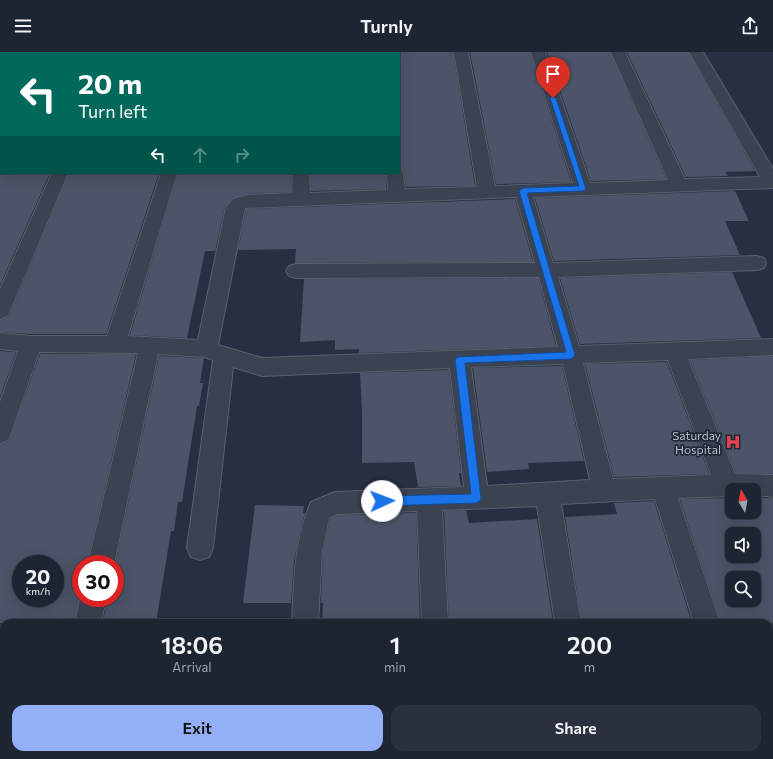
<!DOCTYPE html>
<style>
:root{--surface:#1d2432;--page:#2a303e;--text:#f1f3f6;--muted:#a0a4ac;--line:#3b414d;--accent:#92aff7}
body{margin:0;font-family:Commissioner,sans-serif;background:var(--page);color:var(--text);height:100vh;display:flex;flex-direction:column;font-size:15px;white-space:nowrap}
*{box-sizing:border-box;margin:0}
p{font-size:13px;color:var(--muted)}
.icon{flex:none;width:22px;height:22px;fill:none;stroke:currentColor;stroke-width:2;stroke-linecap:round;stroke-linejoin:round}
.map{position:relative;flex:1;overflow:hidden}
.sheet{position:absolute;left:0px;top:567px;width:773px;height:140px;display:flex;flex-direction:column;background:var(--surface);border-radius:12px 12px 0 0;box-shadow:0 4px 16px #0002,0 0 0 1px var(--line)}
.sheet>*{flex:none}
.banner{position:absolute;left:0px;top:0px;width:400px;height:122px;box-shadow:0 4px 16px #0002,0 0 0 1px var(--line);background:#00695c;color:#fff;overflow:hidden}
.needle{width:26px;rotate:350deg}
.controls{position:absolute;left:725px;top:431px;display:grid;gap:8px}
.controls a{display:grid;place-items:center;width:36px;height:36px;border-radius:8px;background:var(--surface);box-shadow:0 4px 16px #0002,0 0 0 1px var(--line);font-size:20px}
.speed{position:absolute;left:12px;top:503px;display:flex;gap:8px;font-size:20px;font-weight:700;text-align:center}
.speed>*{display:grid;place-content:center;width:52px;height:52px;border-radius:50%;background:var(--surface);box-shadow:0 4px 16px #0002,0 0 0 1px var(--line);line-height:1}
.speed small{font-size:10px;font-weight:400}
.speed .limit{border:6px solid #d22;background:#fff;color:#111}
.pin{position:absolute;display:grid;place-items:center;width:34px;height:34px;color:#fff;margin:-41px -17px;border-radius:50% 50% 50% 0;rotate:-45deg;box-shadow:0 0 4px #0007}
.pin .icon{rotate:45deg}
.me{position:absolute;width:44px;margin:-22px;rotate:88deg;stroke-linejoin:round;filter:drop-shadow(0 0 3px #0008)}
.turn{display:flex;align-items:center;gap:14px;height:84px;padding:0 12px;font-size:18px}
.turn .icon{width:52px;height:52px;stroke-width:2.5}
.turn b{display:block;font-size:28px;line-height:34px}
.lanes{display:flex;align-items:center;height:38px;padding:0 12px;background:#0003;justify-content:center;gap:20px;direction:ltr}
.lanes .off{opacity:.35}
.eta{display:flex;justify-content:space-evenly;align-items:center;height:68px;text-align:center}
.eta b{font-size:24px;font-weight:600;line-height:28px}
.action{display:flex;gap:8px;margin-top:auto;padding:8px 12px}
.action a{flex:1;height:46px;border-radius:12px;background:var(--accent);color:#111;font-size:16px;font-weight:600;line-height:46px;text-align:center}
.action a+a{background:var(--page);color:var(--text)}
header{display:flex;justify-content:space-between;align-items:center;height:52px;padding:0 12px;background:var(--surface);font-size:18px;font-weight:600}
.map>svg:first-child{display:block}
</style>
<header><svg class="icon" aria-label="menu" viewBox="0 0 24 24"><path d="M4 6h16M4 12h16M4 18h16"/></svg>Turnly<svg class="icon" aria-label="share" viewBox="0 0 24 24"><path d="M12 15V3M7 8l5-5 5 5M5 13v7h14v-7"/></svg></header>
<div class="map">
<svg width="773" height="707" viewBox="0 0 773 707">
<rect width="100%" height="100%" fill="#273042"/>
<path fill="#4b5468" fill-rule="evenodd" d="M399,0H453L475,134L406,135L404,121L399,115Z
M470,0H530L571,130L496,132Z
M547,0H610L666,127L591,129Z
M627,0H688L755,119L725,120L728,124L686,125Z
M0,121H50L0,233Z
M69,121H159L106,282H31L0,280V268L8,265L11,260Z
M178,121H292L291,140L247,142L233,146L225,154L215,199H205L187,286L130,283Z
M310,121H386V137L311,139Z
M735,139L749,169H725L740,203L554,209L535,146Z
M515,147L533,210L295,211L296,197L238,198L246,157Z
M732,220L761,286L580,292L560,226Z
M538,226L556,294L359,301V297L335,298V288L300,290L304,227Z
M0,299L16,300L0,345Z
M40,302H136L87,512H81V542L74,571H0V392L9,389ZM21,512H55V546H21Z
M159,304L204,306L200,331H203L199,354H197L182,450H178L174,479H171L156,571H103L107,546H115V513Z
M773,304V422L736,421L690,308Z
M667,310L709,422L614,425L585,312Z
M562,314L584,409L528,411L529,417L487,420L473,316Z
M449,318L461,421H459L461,434L418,435L414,410L362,411V359L360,321Z
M732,446V460H754V446H768L773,447V571H721L680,447ZM732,482H754V504H732ZM732,526H754V548H732Z
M654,449L692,571H582L565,465L617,462L614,451Z
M255,453L304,454L303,461H305L300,479L294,509L291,551H243Z
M466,458L469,471L537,467L553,571H449L444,459Z
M416,461L420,571H322L323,551H321L323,500L330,467L337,463Z"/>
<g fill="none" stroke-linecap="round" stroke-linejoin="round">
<g stroke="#59606f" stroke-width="2">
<path id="street" d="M137,0H151V1H137Z
M223,0H237V1H223Z
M376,0H390V1H376Z
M454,0H468L495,134L573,131L531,0H545L590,131L668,128L611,0H625L685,127L760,125L689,0H703L773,117V136L533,145L553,211L757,204L764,206L766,211L764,216L757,218L558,225L579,294L773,287V303L688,307L735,422L773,423V446L768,444H754V438H732V444L678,446L720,571H694L655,447L561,452L581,571H555L537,454L442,458L448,571H422L417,459L337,462L329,466L322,500L318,571H292C294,529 294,489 311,450L335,440L464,435L450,316L262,324L233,315L213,496L209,505L200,508L191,505L187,496L213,308L205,305L158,302L114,512H88L138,301L39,300L11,381L8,388L0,391V350L18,299L0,297V281L31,284H107L161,121H177L128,284L198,288L226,155L233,147L247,143L292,141L293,121H309L310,141L388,138L387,121H399V116L403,121L405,137L477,135ZM516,145L535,211L296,212L289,214L286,219L289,224L296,226L539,225L558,295L262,306L218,293L245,156ZM668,308L711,423L613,427L583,311ZM563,312L590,428L487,434L471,315Z
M1,31V42L0,43V32Z
M52,121H68L10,259L7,264L0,267V237Z
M81,543V546H106L101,571H75Z
M43,703H73L72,707H42Z
M283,703H313V707H283Z
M426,703H456L457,707H427Z
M575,703H605L606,707H576Z
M736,703H766L767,707H737Z"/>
</g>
<use href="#street" fill="#3b4251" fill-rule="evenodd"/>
</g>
<path fill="#1a73e8" stroke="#114b97" d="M551,44L556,46L586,137L583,139L527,141L575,303L571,307L465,311L481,446L480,449L476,451L382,454L378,452L377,449L378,446L382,444L471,442L455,308L457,305L566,300L519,139L523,136L579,134L550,46Z"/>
<defs>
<g id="hospital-bare" transform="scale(1.2)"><path d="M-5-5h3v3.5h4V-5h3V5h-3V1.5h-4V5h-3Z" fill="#e0444e" stroke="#202737" stroke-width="2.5" paint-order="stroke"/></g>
</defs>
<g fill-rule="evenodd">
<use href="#hospital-bare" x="733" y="390"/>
</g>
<g text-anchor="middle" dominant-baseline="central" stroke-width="3.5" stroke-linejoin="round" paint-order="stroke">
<g font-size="12" fill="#b8becb" stroke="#202737" text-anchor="end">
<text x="721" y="383">Saturday<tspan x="721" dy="14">Hospital</tspan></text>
</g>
</g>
</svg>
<div class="controls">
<a><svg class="needle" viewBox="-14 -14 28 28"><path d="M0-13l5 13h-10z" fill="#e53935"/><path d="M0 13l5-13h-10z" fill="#a0a4ac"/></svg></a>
<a><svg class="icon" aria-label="sound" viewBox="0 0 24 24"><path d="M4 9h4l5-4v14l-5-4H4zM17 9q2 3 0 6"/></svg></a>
<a><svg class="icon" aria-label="search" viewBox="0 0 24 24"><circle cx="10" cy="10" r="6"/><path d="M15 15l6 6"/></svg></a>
</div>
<div class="speed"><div>20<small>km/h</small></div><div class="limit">30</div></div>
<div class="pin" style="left:553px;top:46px;background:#d93025"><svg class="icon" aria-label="arrive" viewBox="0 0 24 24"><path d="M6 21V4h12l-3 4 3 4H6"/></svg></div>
<svg class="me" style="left:382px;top:449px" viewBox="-20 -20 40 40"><circle r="19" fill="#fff"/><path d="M0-13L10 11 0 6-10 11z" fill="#1a73e8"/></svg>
<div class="banner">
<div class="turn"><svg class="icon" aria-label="left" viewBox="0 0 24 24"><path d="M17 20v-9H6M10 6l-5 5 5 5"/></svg><div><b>20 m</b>Turn left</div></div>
<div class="lanes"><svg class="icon" aria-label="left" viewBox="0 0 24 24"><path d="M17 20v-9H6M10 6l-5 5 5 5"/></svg><svg class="icon off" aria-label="ahead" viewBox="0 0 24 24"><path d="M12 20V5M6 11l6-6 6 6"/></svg><svg class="icon off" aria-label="right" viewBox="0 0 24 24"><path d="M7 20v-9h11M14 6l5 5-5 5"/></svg></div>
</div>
<section class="sheet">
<div class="eta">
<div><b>18:06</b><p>Arrival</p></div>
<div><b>1</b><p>min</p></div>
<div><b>200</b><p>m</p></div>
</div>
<div class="action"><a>Exit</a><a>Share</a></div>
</section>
</div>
